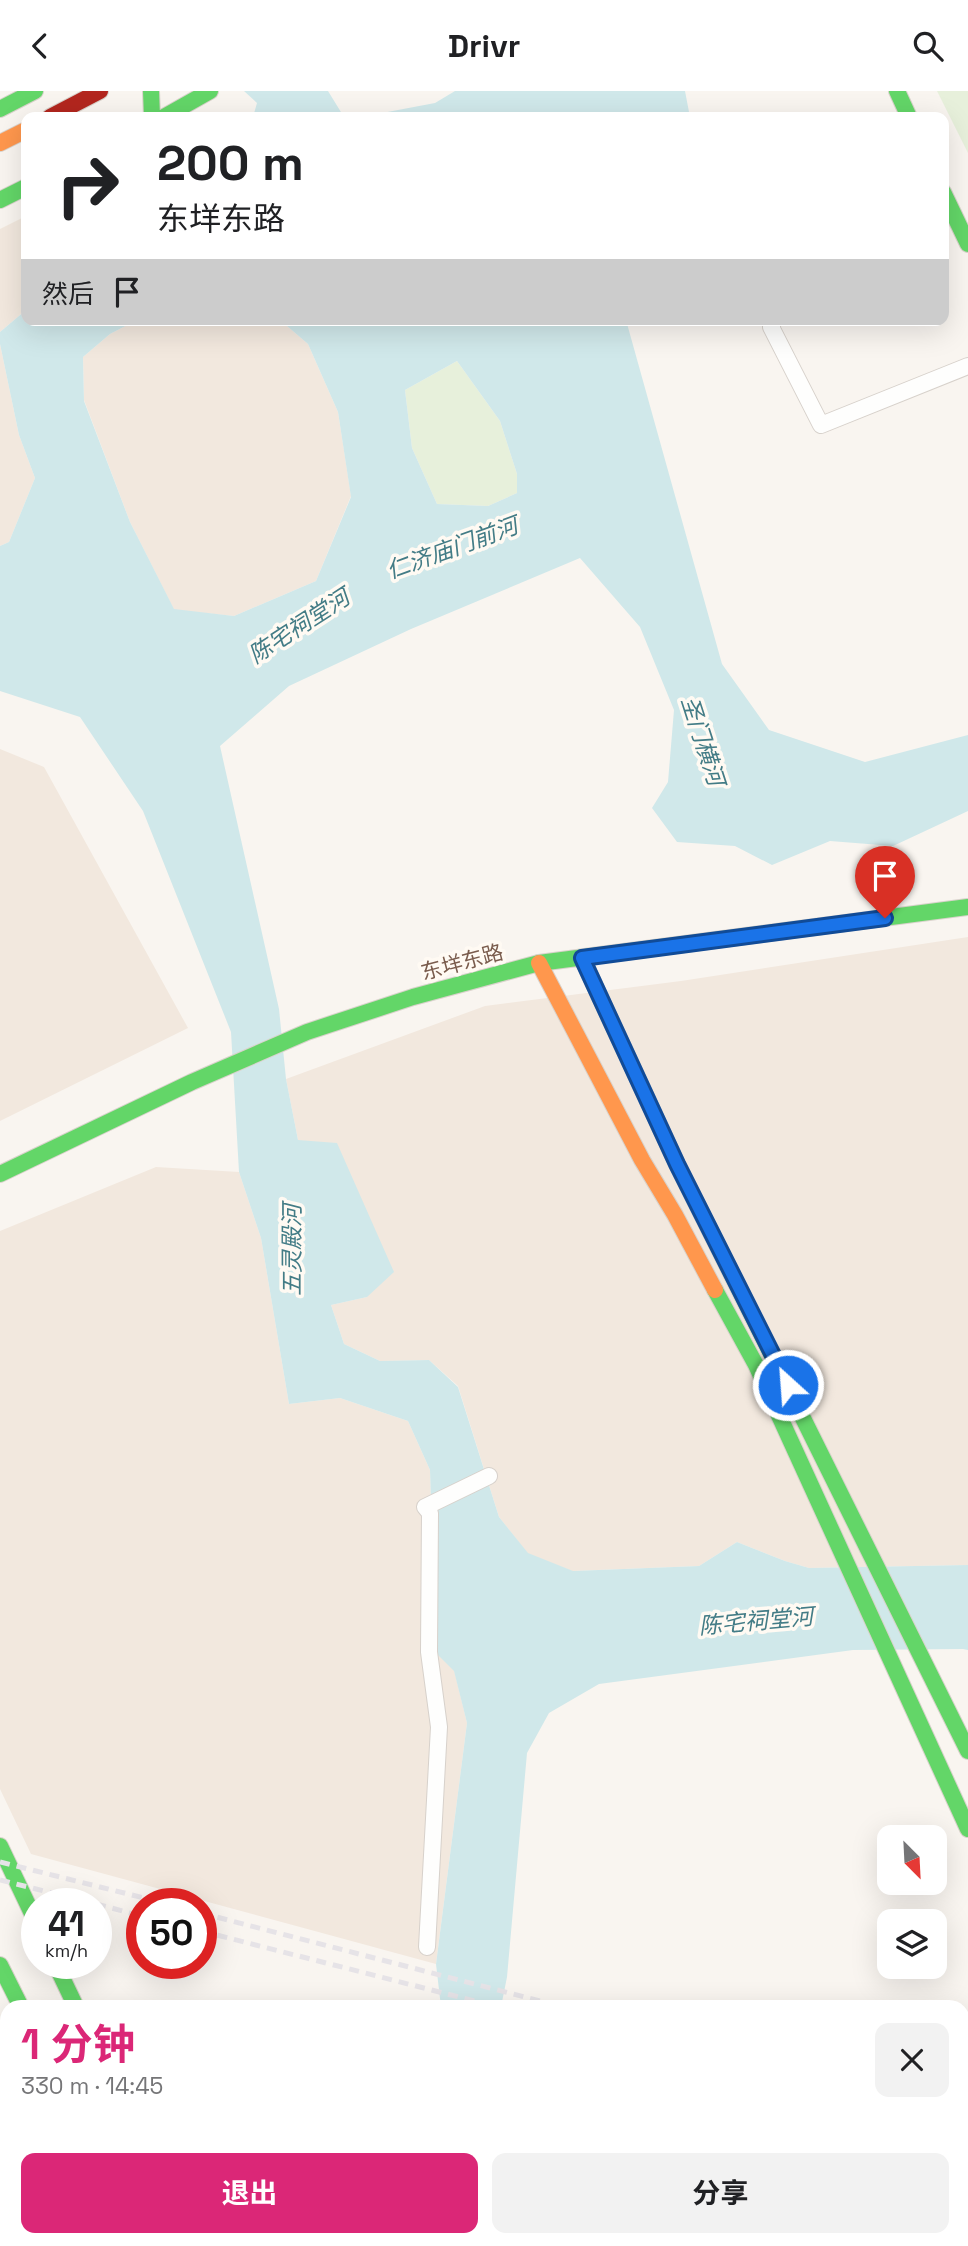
<!DOCTYPE html>
<html lang="zh">
<meta charset="utf-8">
<style>
:root{--surface:#fff;--page:#f2f2f2;--text:#202124;--muted:#757577;--accent:#db2777}
body{margin:0;font-family:"Space Grotesk","Noto Sans SC",sans-serif;background:var(--page);color:var(--text);height:100vh;display:flex;flex-direction:column;font-size:26px;white-space:nowrap}
*{box-sizing:border-box;margin:0}
p{font-size:23px;color:var(--muted)}
.icon{flex:none;width:38px;height:38px;fill:none;stroke:currentColor;stroke-width:2;stroke-linecap:round;stroke-linejoin:round}
.map{position:relative;flex:1;overflow:hidden}
.drawer{position:absolute;left:0px;top:1909px;width:970px;height:247px;display:flex;flex-direction:column;background:var(--surface);border-radius:21px 21px 0 0;box-shadow:0 7px 28px #0002}
.drawer>*{flex:none}
.top-card{position:absolute;left:21px;top:21px;width:928px;height:214px;border-radius:14px;box-shadow:0 7px 28px #0002;background:#fff;color:var(--text);overflow:hidden}
.needle{width:46px;rotate:156deg}
.buttons{position:absolute;left:877px;top:1734px;display:grid;gap:14px}
.buttons a{display:grid;place-items:center;width:70px;height:70px;border-radius:14px;background:var(--surface);box-shadow:0 7px 28px #0002;font-size:35px}
.speed{position:absolute;left:21px;top:1797px;display:flex;gap:14px;font-size:35px;font-weight:700;text-align:center}
.speed>*{display:grid;place-content:center;width:91px;height:91px;border-radius:50%;background:var(--surface);box-shadow:0 7px 28px #0002;line-height:1}
.speed small{font-size:18px;font-weight:400}
.speed .limit{border:10px solid #d22;background:#fff;color:#111}
.pin{position:absolute;display:grid;place-items:center;width:60px;height:60px;color:#fff;margin:-72px -30px;border-radius:50% 50% 50% 0;rotate:-45deg;box-shadow:0 0 7px #0007}
.pin .icon{rotate:45deg}
.me{position:absolute;width:77px;margin:-38px;rotate:334deg;stroke-linejoin:round;filter:drop-shadow(0 0 5px #0008)}
.turn{display:flex;align-items:center;gap:24px;height:147px;padding:0 21px;font-size:32px}
.turn .icon{width:91px;height:91px;stroke-width:2.5}
.turn b{display:block;font-size:49px;line-height:60px}
.then{display:flex;align-items:center;height:66px;padding:0 21px;background:#0003;gap:14px;font-size:26px}
.round{display:grid;place-items:center;flex:none;width:74px;height:74px;border-radius:14px;background:var(--page)}
.headline{display:flex;align-items:center;justify-content:space-between;height:119px;padding:0 21px}
h1{font-size:42px;font-weight:700;line-height:52px;color:var(--accent)}
.cta{display:flex;gap:14px;margin-top:auto;padding:14px 21px}
.cta a{flex:1;height:80px;border-radius:14px;background:var(--accent);color:#fff;font-size:28px;font-weight:700;line-height:80px;text-align:center}
.cta a+a{background:var(--page);color:var(--text)}
header{display:flex;justify-content:space-between;align-items:center;height:91px;padding:0 21px;background:var(--surface);font-size:32px;font-weight:700}
.map>svg:first-child{display:block}
</style>
<header><svg class="icon" aria-label="back" viewBox="0 0 24 24"><path d="M15 5l-7 7 7 7"/></svg>Drivr<svg class="icon" aria-label="search" viewBox="0 0 24 24"><circle cx="10" cy="10" r="6"/><path d="M15 15l6 6"/></svg></header>
<div class="map">
<svg width="968" height="2155" viewBox="0 0 968 2155">
<rect width="100%" height="100%" fill="#f9f5f0"/>
<path fill="#f2e8de" d="M26,125V219L0,241V138Z
M137,229H280L308,253L338,321L351,405L316,490L234,525L174,519L130,431L84,309L83,266L110,243Z
M0,253L19,344L35,387L9,451L0,455Z
M0,658L44,676L188,937L0,1030Z
M968,846V1474L809,1477L785,1470L737,1451L699,1475L572,1480L528,1463L499,1426L458,1295L429,1269L380,1270L344,1253L331,1214L367,1206L298,1049L286,988L485,915L681,890Z
M156,1076L239,1081L261,1147L289,1313L340,1307L408,1330L430,1379L436,1561L454,1579L467,1632L436,1873L31,1763L0,1698V1140Z
M0,2028L7,2044V2149H55L58,2155H0Z"/>
<path fill="#e7f0db" d="M937,0H968V62Z
M457,270L500,330L517,383V402L488,415L437,413L412,357L405,299Z"/>
<path fill="#d0e8ea" fill-rule="evenodd" d="M244,0H328L344,26H253L257,12Z
M455,0H685L689,21L683,26H361L435,12Z
M26,219V229H137L110,243L83,266L84,310L130,431L174,518L234,525L316,490L351,406L338,321L308,253L280,229H626L722,573L769,639L865,671L968,644V720L893,755L830,750L772,774L735,755L677,751L652,717L668,691L674,619L640,536L580,467L411,538L289,595L220,655L279,918L286,988L298,1049L337,1052L394,1181L367,1206L331,1214L344,1253L380,1270L429,1269L458,1296L499,1426L528,1462L573,1480L699,1475L737,1451L785,1470L809,1477L968,1474V1559L963,1558L853,1559L599,1593L549,1622L527,1662L507,1886L501,1916H441L436,1873L467,1632L454,1580L436,1562L430,1379L408,1330L340,1307L289,1313L261,1147L239,1081L231,941L143,720L80,626L0,600V455L9,451L35,387L19,344L0,253V241ZM457,270L500,330L517,383V402L488,415L437,413L412,357L405,299Z
M417,2149H457L454,2155H416Z"/>
<g fill="none" stroke-linecap="round" stroke-linejoin="round">
<g stroke="#d7d1cb" stroke-width="18">
<path id="street" d="M774,229L771,236L821,334L968,275
M427,1856L439,1636L429,1561L430,1422L425,1416L489,1385"/>
</g>
<g stroke="#d9d2cb" stroke-width="18">
<path id="fast" d="M151,0L152,26
M897,0L909,26
M0,18L35,0
M164,26L210,0
M943,101L968,153
M0,109L26,96
M582,867L677,1073L968,1660
M0,1083L192,991L307,941L413,906L539,872L968,816
M715,1199L756,1274L968,1738
M0,1755L37,1833
M55,1872L76,1916
M0,1874L21,1916
M133,2149L136,2155
M190,2149L193,2155"/>
</g>
<g stroke="#d9d2cb" stroke-width="18">
<path id="slow" d="M0,52L26,39
M539,872L642,1069L675,1124L715,1199"/>
</g>
<g stroke="#d9d2cb" stroke-width="18">
<path id="jam" d="M50,26L100,0"/>
</g>
<use href="#street" stroke="#fefefd" stroke-width="16"/>
<use href="#fast" stroke="#63d668" stroke-width="16"/>
<use href="#slow" stroke="#ff974d" stroke-width="16"/>
<use href="#jam" stroke="#b3261e" stroke-width="16"/>
<path stroke="#e6e3e7" stroke-width="5" stroke-dasharray="10 7" stroke-linecap="butt" d="M0,1771L168,1813
M0,1789L96,1813
M96,1813L142,1825
M201,1822L563,1916
M201,1840L498,1916
M962,2008L968,2009
M962,2021L968,2022"/>
</g>
<g fill="none" stroke-linecap="round" stroke-linejoin="round">
<g stroke="#114b97" stroke-width="18">
<path id="route" d="M788,1294L677,1073L582,867L885,827"/>
</g>
<use href="#route" stroke="#1a73e8" stroke-width="12"/>
</g>
<g text-anchor="middle" dominant-baseline="central" stroke-width="7" stroke-linejoin="round" paint-order="stroke">
<g font-size="21" fill="#7a5c4d" stroke="#fffaf3">
<text transform="translate(462 871) rotate(-15)">东垟东路</text>
</g>
<g font-size="23" font-style="italic" fill="#437c86" stroke="#fffaf3">
<text transform="translate(452 457) rotate(-20)">仁济庙门前河</text>
<text transform="translate(299 535) rotate(-33)">陈宅祠堂河</text>
<text transform="translate(703 650) rotate(72)">圣门横河</text>
<text transform="translate(292 1159) rotate(-90)">五灵殿河</text>
<text transform="translate(756 1530) rotate(-5)">陈宅祠堂河</text>
</g>
</g>
</svg>
<div class="buttons">
<a><svg class="needle" viewBox="-14 -14 28 28"><path d="M0-13l5 13h-10z" fill="#e53935"/><path d="M0 13l5-13h-10z" fill="#757577"/></svg></a>
<a><svg class="icon" aria-label="layers" viewBox="0 0 24 24"><path d="M12 4l9 5-9 5-9-5zM3 14l9 5 9-5"/></svg></a>
</div>
<div class="speed"><div>41<small>km/h</small></div><div class="limit">50</div></div>
<div class="pin" style="left:885px;top:827px;background:#d93025"><svg class="icon" aria-label="arrive" viewBox="0 0 24 24"><path d="M6 21V4h12l-3 4 3 4H6"/></svg></div>
<svg class="me" style="left:788px;top:1294px" viewBox="-20 -20 40 40"><circle r="17" fill="#1a73e8" stroke="#fff" stroke-width="3"/><path d="M0-11L8 9 0 5-8 9z" fill="#fff"/></svg>
<div class="top-card">
<div class="turn"><svg class="icon" aria-label="right" viewBox="0 0 24 24"><path d="M7 20v-9h11M14 6l5 5-5 5"/></svg><div><b>200 m</b>东垟东路</div></div>
<div class="then">然后<svg class="icon" aria-label="arrive" viewBox="0 0 24 24"><path d="M6 21V4h12l-3 4 3 4H6"/></svg></div>
</div>
<section class="drawer">
<div class="headline"><div><h1>1 分钟</h1><p>330 m · 14:45</p></div><a class="round"><svg class="icon" aria-label="close" viewBox="0 0 24 24"><path d="M6 6l12 12M18 6L6 18"/></svg></a></div>
<div class="cta"><a>退出</a><a>分享</a></div>
</section>
</div>
